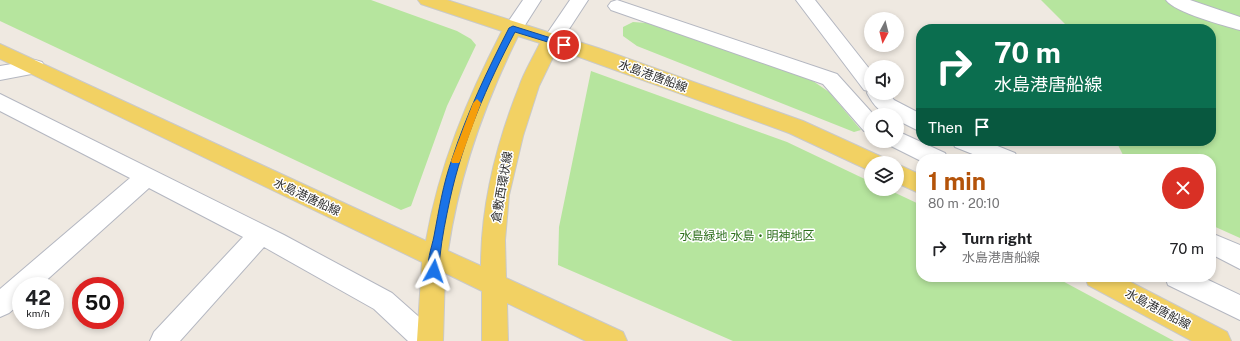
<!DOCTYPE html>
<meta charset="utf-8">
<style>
:root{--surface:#fff;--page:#f6f6f6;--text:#202124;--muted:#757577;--accent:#b45309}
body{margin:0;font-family:"Public Sans","Noto Sans JP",sans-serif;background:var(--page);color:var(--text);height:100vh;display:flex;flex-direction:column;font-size:15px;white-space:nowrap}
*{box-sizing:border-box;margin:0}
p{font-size:13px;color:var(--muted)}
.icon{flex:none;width:22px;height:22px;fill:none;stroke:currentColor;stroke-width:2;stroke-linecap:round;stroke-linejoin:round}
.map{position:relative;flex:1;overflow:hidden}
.side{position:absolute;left:916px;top:154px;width:300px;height:128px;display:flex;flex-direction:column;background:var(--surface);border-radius:16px;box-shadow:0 2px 6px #0003}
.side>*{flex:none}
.top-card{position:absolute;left:916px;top:24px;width:300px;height:122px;border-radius:16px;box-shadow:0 2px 6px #0003;background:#0b6e4f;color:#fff;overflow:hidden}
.needle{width:26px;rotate:187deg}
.tools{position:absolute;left:864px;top:12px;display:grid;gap:8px}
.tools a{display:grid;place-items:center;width:40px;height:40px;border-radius:50%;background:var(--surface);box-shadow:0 2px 6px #0003;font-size:20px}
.speed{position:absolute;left:12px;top:277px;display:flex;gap:8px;font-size:20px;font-weight:700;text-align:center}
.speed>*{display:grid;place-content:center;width:52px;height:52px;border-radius:50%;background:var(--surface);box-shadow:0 2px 6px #0003;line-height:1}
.speed small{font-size:10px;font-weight:400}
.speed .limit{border:6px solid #d22;background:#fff;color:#111}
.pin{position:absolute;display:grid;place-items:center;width:34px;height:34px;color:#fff;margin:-17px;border:2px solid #fff;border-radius:50%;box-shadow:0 1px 4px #0007}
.me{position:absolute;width:44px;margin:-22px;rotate:5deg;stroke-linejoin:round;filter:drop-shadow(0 0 3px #0008)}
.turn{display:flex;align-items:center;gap:14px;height:84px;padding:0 12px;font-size:18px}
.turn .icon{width:52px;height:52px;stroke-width:2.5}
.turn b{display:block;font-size:28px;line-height:34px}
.then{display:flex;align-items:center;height:38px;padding:0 12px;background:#0003;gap:8px;font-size:15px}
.round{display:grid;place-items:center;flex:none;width:42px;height:42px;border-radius:21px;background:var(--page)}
.head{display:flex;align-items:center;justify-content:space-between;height:68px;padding:0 12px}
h1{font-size:24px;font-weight:700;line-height:30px;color:var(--accent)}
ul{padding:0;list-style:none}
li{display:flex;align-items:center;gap:12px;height:52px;padding:0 12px}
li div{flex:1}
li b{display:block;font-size:15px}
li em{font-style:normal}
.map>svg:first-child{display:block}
</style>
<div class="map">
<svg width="1240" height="341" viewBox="0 0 1240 341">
<rect width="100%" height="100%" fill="#efe9e1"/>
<path fill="#b6e59e" d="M0,0H371L457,31L471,39L476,45L447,106L411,206L401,210L0,21Z
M1041,0H1240V238L1211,225V159H1125L1116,141H1211V29H1070Z
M633,22L647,23L810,79L829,92L861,130L854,132L637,46L623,36V27Z
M591,71L787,142L871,182V189H887L921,205V277H1055L1174,341H733L558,265L559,227Z"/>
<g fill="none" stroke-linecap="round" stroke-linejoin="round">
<g stroke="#b4b7c1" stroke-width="2">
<path id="minor" d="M523,0H541L520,33L513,34L506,33L504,28Z
M570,0H588L558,46L551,48L544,46L542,41Z
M617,0L837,74L874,115H871V133L864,131L823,84L611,10L608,6L611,2Z
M796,0H815L871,71V93H889L894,100L921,114V132L897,120V115C881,115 874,106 867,93L868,91L864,90Z
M1166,0H1190L1240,17V30C1225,26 1174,12 1166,0Z
M35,60L42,62L45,67L42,72L0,80V66Z
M0,94L284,235L392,293L436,332L440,341H408L374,309L264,247L180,341H150L154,332L243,237L149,188L40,286H21V303L9,313L0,317V289L130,178L0,111Z
M897,131L945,153L948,159H921V161L889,145L887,141H897Z
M952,141H985L1015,153L1018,159H985L955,147Z
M1211,233L1240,245V269L1211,254Z
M1165,277H1202L1240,295V320L1168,285Z"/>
</g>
<g stroke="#c9c9c9" stroke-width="2">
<path id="major" d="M418,0H447L598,48L803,121L882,157L885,163H871V171L866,169L789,133L557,49L539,86L523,136L509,195L505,240L506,278L623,332L627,341H586L507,303L508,341H482V291L445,273L443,341H417L422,262L0,59V44L426,241C439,166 468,97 502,31L421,4ZM518,36L540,43C533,58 524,72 519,87C496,145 481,205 481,266L448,251C459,175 484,105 518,36Z
M897,164L921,175V194L897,183Z
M1085,277H1121L1227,332L1231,341H1192L1088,285Z"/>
</g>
<use href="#minor" fill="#fff" fill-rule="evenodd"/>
<use href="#major" fill="#f2d163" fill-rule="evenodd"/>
</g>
<path fill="#1a73e8" stroke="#114b97" d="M513,26L567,43L568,45L564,47L515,32C487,85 463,140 450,199C446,218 442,237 440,256C439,262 440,269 437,274L434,276L430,274C425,264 432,247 434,236C439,210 443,184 452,159C467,113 487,71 509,28Z"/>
<path fill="#f59e0b" d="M477,99L481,103L460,161L459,163H452L451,161L473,103Z"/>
<g text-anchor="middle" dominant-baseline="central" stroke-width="3" stroke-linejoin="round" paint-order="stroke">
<g font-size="12" fill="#2e2e2e" stroke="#fff">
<text transform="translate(653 76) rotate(20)">水島港唐船線</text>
<text transform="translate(502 187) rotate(-80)">倉敷西環状線</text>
<text transform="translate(307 197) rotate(25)">水島港唐船線</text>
<text transform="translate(1158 309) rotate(28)">水島港唐船線</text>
</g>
<g font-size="12" fill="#2c6e1b" stroke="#fff">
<text x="747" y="236">水島緑地 水島・明神地区</text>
</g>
</g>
</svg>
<div class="tools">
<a><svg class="needle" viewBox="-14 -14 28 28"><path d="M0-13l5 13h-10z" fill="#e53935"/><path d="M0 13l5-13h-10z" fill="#757577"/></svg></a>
<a><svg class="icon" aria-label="sound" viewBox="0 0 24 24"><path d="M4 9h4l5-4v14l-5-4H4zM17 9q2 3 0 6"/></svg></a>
<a><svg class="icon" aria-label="search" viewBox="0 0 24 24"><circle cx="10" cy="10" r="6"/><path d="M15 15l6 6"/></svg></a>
<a><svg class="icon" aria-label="layers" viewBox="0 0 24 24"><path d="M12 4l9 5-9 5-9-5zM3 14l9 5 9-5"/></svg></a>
</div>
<div class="speed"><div>42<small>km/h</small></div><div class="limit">50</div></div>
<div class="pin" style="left:564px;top:45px;background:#d93025"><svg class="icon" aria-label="arrive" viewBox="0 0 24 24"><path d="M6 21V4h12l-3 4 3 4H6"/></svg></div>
<svg class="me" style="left:434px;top:271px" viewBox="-20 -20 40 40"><path d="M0-17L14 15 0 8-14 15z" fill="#1a73e8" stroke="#fff" stroke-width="4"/></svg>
<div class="top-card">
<div class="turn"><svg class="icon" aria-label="right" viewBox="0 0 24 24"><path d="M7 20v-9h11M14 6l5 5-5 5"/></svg><div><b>70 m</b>水島港唐船線</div></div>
<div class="then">Then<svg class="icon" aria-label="arrive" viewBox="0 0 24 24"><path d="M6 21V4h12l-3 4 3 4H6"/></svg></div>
</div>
<section class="side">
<div class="head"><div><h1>1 min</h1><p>80 m · 20:10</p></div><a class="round" style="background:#d93025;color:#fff"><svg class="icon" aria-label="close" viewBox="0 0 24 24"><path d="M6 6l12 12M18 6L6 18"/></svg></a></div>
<ul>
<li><svg class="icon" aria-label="right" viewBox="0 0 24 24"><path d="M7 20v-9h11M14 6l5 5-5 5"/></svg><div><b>Turn right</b><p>水島港唐船線</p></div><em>70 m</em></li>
</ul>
</section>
</div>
